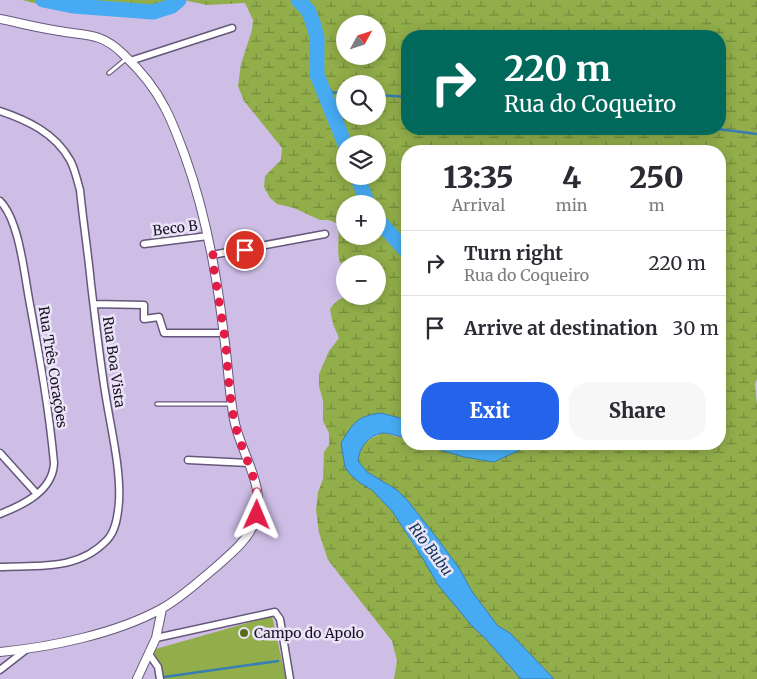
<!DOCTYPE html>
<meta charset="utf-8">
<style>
:root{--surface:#fff;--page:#f7f7f7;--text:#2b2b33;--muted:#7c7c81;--line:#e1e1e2;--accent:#2563eb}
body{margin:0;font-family:Merriweather,serif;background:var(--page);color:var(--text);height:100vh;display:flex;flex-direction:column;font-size:19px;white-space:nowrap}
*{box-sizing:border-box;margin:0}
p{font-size:16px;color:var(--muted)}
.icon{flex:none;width:28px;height:28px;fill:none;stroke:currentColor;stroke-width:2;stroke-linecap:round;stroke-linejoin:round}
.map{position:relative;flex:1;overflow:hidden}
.sheet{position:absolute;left:401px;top:145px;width:325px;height:305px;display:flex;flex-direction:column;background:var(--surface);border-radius:20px;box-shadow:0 2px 12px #0003}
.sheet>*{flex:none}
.hud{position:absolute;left:401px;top:30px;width:325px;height:105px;border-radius:20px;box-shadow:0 2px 12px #0003;background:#00695c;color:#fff;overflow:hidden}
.needle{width:32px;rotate:50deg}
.fabs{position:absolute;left:336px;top:15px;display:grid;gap:10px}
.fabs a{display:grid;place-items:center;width:50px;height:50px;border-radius:50%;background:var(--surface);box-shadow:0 2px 12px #0003;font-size:25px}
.pin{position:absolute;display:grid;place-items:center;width:42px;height:42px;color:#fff;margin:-21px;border:2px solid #fff;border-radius:50%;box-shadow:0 1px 5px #0007}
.me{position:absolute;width:55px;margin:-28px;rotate:1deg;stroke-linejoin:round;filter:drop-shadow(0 0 4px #0008)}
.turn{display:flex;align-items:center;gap:18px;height:105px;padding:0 20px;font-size:22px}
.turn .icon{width:65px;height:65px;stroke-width:2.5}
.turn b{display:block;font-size:35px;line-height:42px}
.eta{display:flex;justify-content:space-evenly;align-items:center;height:85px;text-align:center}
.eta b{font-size:30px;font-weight:800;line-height:35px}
.cta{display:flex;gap:10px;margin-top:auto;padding:10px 20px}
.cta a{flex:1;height:58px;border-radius:20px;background:var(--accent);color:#fff;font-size:20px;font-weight:800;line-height:58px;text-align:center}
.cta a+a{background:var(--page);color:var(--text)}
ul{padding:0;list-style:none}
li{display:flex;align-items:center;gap:15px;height:65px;padding:0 20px;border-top:1px solid var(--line)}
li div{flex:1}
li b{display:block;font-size:19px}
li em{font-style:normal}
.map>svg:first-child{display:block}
</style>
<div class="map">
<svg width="757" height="679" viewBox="0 0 757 679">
<defs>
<pattern id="wetland-marsh" width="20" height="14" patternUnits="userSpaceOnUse" patternTransform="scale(1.25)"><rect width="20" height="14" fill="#91ae4a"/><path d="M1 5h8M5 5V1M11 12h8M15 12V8" fill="none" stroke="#768c3d"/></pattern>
</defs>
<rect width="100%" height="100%" fill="#cebee6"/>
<path fill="url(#wetland-marsh)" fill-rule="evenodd" d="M22,0H177L158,8L151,15L146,16L133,12L122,13L51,7Z
M183,0H757V379L755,384L757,405V679H554L510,633L498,626L473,593L459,568L440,542L408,501L397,490L367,472L358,461C360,443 367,440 383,433L407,439L408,444H420L483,461L513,453L526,447L529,444H720V151H408L407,420L381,413L349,430L360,483L372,490L392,511L412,543L472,626L486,639L521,679H394L397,661L392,641L328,560L319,533L316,510L318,492L323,479L324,452L329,445V433L323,421V400L319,387V374L329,351L339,338L333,324L330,309C342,291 358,296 378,296V264L340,263C336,250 340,237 338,224L329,220H320L294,208L277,204L270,198L264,187L265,176L281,160L282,148L244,101L238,86L241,64L252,30L253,20L245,3L207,5ZM345,24H378V56H345ZM408,36H720V129H408ZM345,84H378V116H345ZM345,144H378V176H345ZM345,204H378V236H345Z"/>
<path fill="#91ae4a" d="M272,616L286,679H159L152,650Z"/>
<path fill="#46abf2" stroke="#387db3" d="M381,413L407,420V439C401,437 391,433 383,433C368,435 359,448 358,461L367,472L397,490L408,501L440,542L459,568L473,593L498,626L510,633L554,679H521L486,639L472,626L438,585L422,557L392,511L372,490L360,483L350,474L345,467L341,443C353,423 357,416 381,413Z
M420,444H469C480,450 493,445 505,444C513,443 521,444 529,444L526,447L494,462L464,457Z"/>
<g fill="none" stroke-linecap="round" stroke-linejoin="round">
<path stroke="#387db3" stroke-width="2.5" d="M323,92L345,93
M378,95L408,97
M718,129L757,134
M164,677L278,661"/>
<path stroke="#46abf2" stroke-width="15" d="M43,0L73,6L153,12L172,6L179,0
M298,0L308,10L313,23L317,37V75L345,144
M357,176L368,204
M378,220L408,253"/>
<g stroke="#66577a" stroke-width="5.5">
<path id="service" d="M109,73L126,59
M157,404H231"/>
</g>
<g stroke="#66577a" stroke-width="9">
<path id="minor" d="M130,61L232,28
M0,111C27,120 55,133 70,160C75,169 77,180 80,190C83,221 88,252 91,284C95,317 99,352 104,385C109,421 121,466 119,501C118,515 116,531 107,540C78,571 38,565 0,567
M0,201C19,220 24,272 29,299C39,354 49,408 54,463C53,491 23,505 0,514
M144,244L208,236
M212,255L325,234
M94,304L144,305V319L159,317L164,333H224
M0,453L37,494
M188,460L249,463
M156,638L275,612L280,619L290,679
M149,654L158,667L160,679
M0,670L27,649"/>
</g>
<g stroke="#66577a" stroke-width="10">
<path id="tertiary" d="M0,19C20,23 39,28 59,31C86,36 101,32 123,54C139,69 155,88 165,108C173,123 179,140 185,156C206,214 217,275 224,336C228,364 229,392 234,419C240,454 270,489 253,526C245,543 229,555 216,567C199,581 180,599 161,609C115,634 51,647 0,652
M137,679L156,638L162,609"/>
</g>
<use href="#service" stroke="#fff" stroke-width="3"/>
<use href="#minor" stroke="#fff" stroke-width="6"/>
<use href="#tertiary" stroke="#fff" stroke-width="8"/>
</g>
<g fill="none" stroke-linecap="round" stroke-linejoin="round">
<path stroke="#e11d48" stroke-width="9" stroke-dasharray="0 16.2" d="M245,250L212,255C216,286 222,316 226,347C228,371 229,395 234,419C240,453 262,480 257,515"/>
</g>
<circle fill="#576c1b" stroke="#ebe3f7" stroke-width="2" cx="244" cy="633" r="5"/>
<g text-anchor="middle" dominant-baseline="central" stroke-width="5" stroke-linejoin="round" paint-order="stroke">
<g font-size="14" fill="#191321" stroke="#ebe3f7">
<text transform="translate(175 228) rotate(-7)">Beco B</text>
<text transform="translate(114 362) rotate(82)">Rua Boa Vista</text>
<text transform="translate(53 367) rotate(81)">Rua Três Corações</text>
</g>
<g font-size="14" fill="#191321" stroke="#ebe3f7" text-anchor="start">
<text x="254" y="633">Campo do Apolo</text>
</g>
<g font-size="15" font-style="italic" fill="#0c3653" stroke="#ebe3f7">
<text transform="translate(431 549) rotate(53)">Rio Bubu</text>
</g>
</g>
</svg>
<div class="fabs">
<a><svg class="needle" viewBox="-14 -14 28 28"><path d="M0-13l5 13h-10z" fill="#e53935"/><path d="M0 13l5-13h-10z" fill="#7c7c81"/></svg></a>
<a><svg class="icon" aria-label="search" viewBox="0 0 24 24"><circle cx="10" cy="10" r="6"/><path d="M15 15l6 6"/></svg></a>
<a><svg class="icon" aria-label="layers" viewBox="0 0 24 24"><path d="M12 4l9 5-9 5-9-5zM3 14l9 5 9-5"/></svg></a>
<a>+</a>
<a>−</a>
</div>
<div class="pin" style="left:245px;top:250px;background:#d93025"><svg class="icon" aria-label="arrive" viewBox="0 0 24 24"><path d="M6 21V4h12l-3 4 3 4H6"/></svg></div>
<svg class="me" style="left:257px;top:515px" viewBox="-20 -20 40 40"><path d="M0-17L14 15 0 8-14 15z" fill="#e11d48" stroke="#fff" stroke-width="4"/></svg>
<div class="hud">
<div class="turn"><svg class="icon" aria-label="right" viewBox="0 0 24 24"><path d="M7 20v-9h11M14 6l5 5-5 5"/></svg><div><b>220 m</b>Rua do Coqueiro</div></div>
</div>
<section class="sheet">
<div class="eta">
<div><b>13:35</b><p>Arrival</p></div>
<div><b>4</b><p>min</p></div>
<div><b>250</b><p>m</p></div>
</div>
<ul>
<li><svg class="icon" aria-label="right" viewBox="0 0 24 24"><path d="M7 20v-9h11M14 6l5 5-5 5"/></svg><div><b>Turn right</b><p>Rua do Coqueiro</p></div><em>220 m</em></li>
<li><svg class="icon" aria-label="arrive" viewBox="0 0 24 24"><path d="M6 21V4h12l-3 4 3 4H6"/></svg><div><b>Arrive at destination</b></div><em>30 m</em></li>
</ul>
<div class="cta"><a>Exit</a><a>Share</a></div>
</section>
</div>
